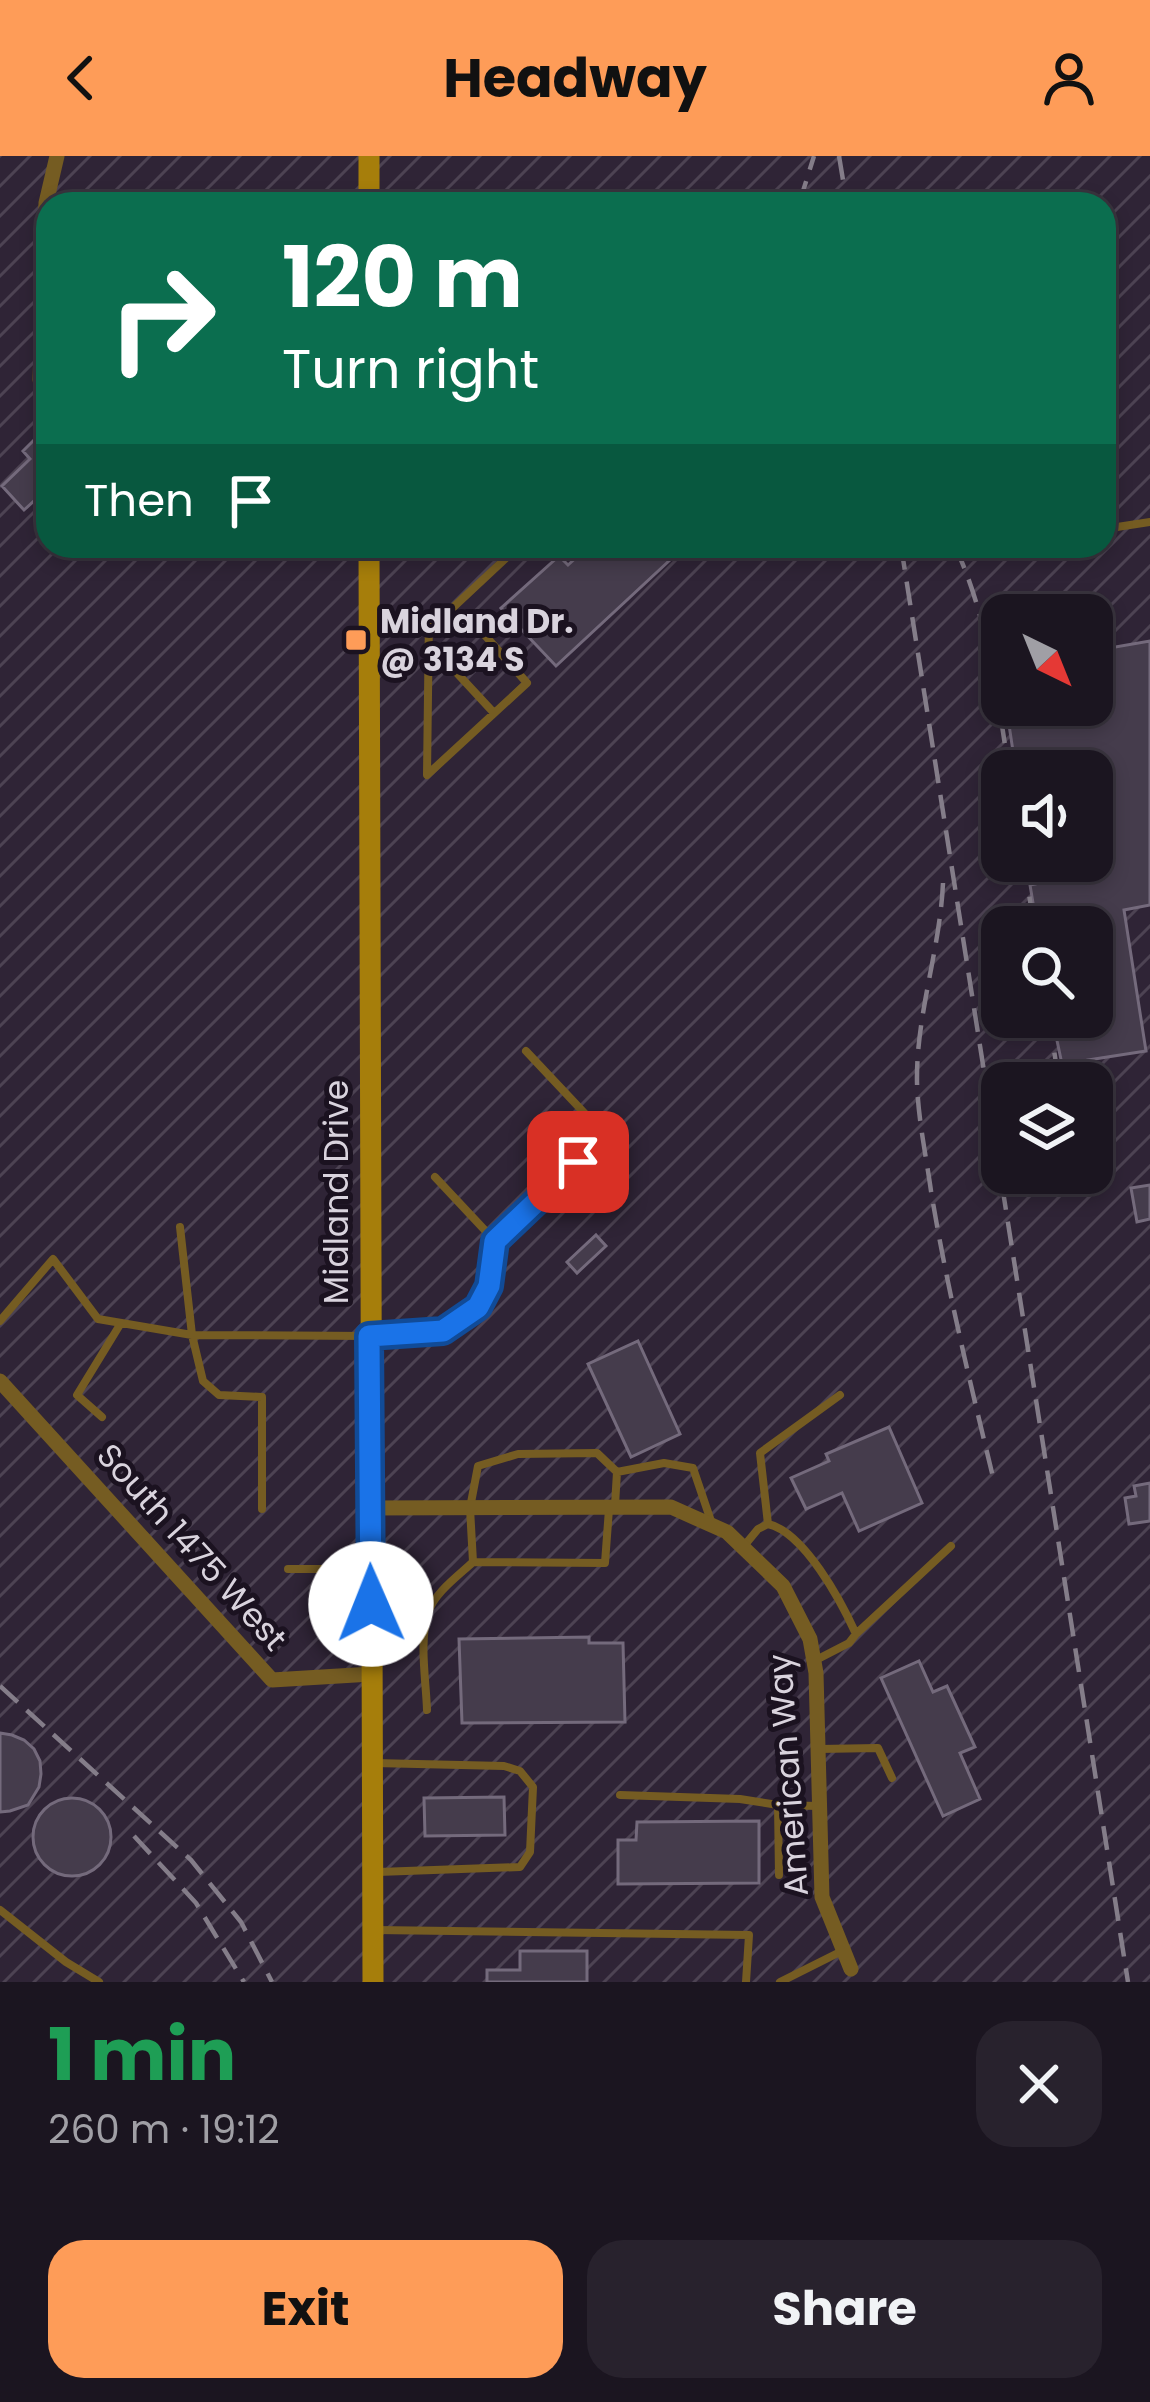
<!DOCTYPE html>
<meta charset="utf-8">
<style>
:root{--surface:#1b1520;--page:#28222d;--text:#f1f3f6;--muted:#a09fa5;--line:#39343e;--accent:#fe9c58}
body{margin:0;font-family:Poppins,sans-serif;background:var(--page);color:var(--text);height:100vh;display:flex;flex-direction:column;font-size:45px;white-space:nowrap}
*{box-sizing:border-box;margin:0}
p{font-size:39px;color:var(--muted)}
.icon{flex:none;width:66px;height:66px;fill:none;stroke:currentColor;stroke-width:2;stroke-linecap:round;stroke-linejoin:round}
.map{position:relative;height:1826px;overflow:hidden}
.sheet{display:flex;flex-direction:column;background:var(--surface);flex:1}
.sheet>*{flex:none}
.banner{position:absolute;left:36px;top:36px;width:1080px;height:366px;border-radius:36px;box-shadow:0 6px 18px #0003,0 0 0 3px var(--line);background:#0b6e4f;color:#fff;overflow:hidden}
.needle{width:78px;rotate:137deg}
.tools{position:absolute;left:981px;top:438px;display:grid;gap:24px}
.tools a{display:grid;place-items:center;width:132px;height:132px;border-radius:24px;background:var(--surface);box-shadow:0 6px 18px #0003,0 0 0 3px var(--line);font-size:60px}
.pin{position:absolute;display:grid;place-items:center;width:102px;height:102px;color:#fff;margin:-51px;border-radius:24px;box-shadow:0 6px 18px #0006}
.me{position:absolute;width:132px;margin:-66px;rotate:359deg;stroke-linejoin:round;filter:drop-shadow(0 0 9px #0008)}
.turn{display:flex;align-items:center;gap:42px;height:252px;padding:0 48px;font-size:54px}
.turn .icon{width:156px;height:156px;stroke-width:2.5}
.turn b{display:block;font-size:84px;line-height:102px}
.then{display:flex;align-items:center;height:114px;padding:0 48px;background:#0003;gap:24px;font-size:45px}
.round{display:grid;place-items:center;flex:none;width:126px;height:126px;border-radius:36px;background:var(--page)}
.headline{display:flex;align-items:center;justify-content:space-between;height:204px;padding:0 48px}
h1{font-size:72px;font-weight:700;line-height:90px;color:#1e9e55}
.action{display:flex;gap:24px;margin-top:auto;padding:24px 48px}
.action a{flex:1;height:138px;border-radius:36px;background:var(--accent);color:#111;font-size:48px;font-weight:700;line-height:138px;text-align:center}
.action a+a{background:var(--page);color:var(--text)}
header{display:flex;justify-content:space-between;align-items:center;height:156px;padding:0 48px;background:var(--accent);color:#111;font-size:54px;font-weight:700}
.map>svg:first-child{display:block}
</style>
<header><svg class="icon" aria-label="back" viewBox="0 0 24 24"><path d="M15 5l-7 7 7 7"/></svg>Headway<svg class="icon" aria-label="person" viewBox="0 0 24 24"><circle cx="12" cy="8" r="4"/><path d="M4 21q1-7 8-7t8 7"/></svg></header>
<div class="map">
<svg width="1150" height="1826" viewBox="0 0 1150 1826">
<defs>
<pattern id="industrial-furrows" width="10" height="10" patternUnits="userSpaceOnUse" patternTransform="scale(3)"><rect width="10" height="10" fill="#2f2436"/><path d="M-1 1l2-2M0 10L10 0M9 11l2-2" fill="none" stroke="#4d4353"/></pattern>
</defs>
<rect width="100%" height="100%" fill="#241c2a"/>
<path fill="url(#industrial-furrows)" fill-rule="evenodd" d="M0,0H1150V1826H0ZM48,48H1104V390H48ZM1002,459H1092V549H1002ZM1002,615H1092V705H1002ZM1002,771H1092V861H1002ZM1002,927H1092V1017H1002Z"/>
<path fill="#453c4c" stroke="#746a7c" stroke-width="3" d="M40,278L48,286V332L24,354L2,330L30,303L23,295Z
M589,390H685L556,510L501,452L559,400L568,409Z
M1150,485V749L1124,754L1146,895L1088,904L1093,925L1066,927L1052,861H1092V771H1037L1030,729L1035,728L1031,705H1092V615H1016L1006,549H1092V495Z
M1150,1029V1063L1137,1066L1131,1032Z
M596,1079L606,1090L577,1117L567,1106Z
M638,1185L680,1278L631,1301L588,1208Z
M889,1271L922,1347L859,1375L842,1337L806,1353L791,1322L829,1305L826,1298Z
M1150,1327V1365L1129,1368L1125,1342L1136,1340L1134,1330Z
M589,1481V1487H623L625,1566L462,1567L459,1483Z
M919,1505L933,1536L947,1530L975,1591L960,1597L980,1643L943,1660L881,1522Z
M0,1577L12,1579L24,1584L34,1593L40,1605L41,1618L39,1631L28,1649L10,1655L0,1656Z
M504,1641L505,1679L425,1680L424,1642Z
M33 1681a39 39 0 1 1 78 0a39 39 0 1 1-78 0Z
M759,1665V1727L618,1728V1684H636L637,1666Z
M520,1795H587V1826H487V1814H520Z"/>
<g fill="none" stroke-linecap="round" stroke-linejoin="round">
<path stroke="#755c22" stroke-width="8" d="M1104,373L1150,366
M994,392L1005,390
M445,459L519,390
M370,461L468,460L527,527L427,619L429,460
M430,488L494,557
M180,1071L192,1179L203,1225L219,1239L262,1241V1353
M495,1085L605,979L526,895
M0,1165L53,1103L98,1163L192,1179L369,1180L443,1175L478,1151L489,1130L495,1085L435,1021
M102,1261L77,1239L121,1167
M617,1316L664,1307L693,1312L712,1368
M609,1353L605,1407L473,1406L470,1352L478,1310L518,1298L597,1297L617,1316L615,1349
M768,1368L760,1297L840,1239
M744,1390L758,1373L768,1368C804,1376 841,1445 856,1478L849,1487L814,1505
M288,1413H369
M856,1478L951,1390
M427,1554C426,1524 419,1486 428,1457C434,1437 458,1420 473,1406
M819,1593L878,1592L892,1622
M374,1607L504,1610L520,1615L533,1631L530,1696L520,1711L378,1716
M620,1639L740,1643L778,1649
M779,1719L778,1649L818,1650
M0,1754L66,1806L99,1826
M375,1774L749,1779L746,1826
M780,1826L842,1795"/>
<path stroke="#755c22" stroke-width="15" d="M40,224L46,47L57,0
M0,1225L272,1524L372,1518
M370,1352L671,1351L727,1376L783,1430L810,1483L816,1517L822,1741L851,1813"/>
<path stroke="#a67e0b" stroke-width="21" d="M369,0V48
M369,390L373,1826"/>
<path stroke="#847d89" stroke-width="4.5" stroke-dasharray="24 12" stroke-linecap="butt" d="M839,0L847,48
M799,48L814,0
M901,390L1128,1826
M955,390C988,462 997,538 1009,615
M1024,705L1034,771
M943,727C940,794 916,859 917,926C918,963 926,999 931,1035C947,1132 970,1226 993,1321
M1049,861L1059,927
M1075,1017L1077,1024
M0,1530L191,1704L241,1766L272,1826
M134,1680L196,1747L244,1826"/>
</g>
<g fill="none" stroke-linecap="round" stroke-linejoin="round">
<g stroke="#114b97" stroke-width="30">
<path id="route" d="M371,1448L369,1180L443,1175L478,1151L489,1130L495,1085L578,1006"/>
</g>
<use href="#route" stroke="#1a73e8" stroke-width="21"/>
</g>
<rect fill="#fe9c58" stroke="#1b1220" stroke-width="4.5" x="344" y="472" width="24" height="24" rx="6"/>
<g text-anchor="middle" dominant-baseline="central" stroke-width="10" stroke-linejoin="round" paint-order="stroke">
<g font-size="33" font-weight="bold" fill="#d9d3dd" stroke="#1b1220" text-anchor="start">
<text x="380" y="465">Midland Dr.<tspan x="380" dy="38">@ 3134 S</tspan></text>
</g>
<g font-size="33" fill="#d9d3dd" stroke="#1b1220">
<text transform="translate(336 1036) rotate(-90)">Midland Drive</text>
<text transform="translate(192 1391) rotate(48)">South 1475 West</text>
<text transform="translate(788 1619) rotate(-94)">American Way</text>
</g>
</g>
</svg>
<div class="tools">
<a><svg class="needle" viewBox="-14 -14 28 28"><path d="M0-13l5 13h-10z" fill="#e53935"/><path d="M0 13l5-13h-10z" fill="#a09fa5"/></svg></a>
<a><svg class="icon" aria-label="sound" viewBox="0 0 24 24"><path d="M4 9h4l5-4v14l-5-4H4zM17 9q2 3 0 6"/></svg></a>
<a><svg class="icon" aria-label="search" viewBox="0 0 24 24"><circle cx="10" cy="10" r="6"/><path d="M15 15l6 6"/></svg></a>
<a><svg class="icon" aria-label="layers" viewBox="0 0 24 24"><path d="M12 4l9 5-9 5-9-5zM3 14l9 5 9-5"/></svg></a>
</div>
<div class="pin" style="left:578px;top:1006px;background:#d93025"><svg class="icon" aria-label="arrive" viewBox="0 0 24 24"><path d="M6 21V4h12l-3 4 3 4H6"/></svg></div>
<svg class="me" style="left:371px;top:1448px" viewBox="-20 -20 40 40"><circle r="19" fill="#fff"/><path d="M0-13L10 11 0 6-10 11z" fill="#1a73e8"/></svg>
<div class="banner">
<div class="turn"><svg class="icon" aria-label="right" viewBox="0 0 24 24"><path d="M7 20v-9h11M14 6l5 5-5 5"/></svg><div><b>120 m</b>Turn right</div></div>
<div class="then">Then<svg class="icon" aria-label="arrive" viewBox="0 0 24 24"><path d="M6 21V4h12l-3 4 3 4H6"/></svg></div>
</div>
</div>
<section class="sheet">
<div class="headline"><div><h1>1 min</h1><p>260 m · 19:12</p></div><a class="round"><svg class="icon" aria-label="close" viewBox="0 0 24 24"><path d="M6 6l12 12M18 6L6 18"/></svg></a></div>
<div class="action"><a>Exit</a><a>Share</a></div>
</section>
